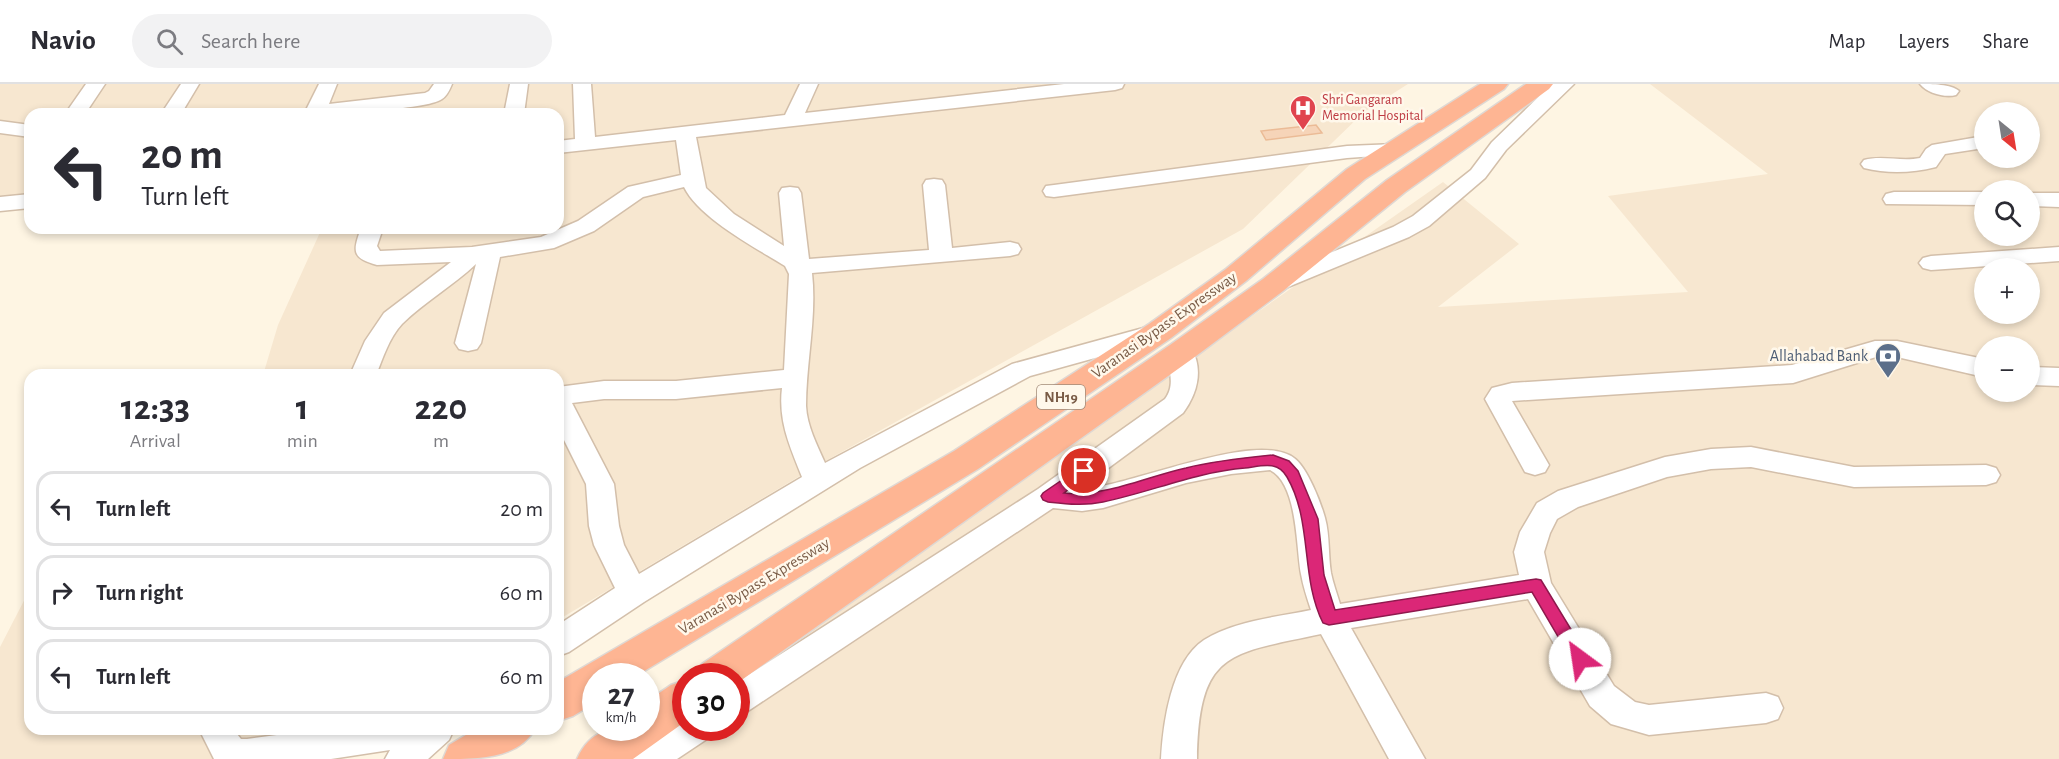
<!DOCTYPE html>
<meta charset="utf-8">
<style>
:root{--surface:#fff;--page:#f2f2f3;--text:#2b2b33;--muted:#7c7c81;--line:#e1e1e2}
body{margin:0;font-family:"Alegreya Sans",sans-serif;background:var(--page);color:var(--text);height:100vh;display:flex;flex-direction:column;font-size:22px;white-space:nowrap}
*{box-sizing:border-box;margin:0}
p{font-size:20px;color:var(--muted)}
.icon{flex:none;width:33px;height:33px;fill:none;stroke:currentColor;stroke-width:2;stroke-linecap:round;stroke-linejoin:round}
.map{position:relative;flex:1;overflow:hidden}
.sheet{position:absolute;left:24px;top:285px;width:540px;height:366px;display:flex;flex-direction:column;background:var(--surface);border-radius:18px;box-shadow:0 3px 9px #0003}
.sheet>*{flex:none}
.top-card{position:absolute;left:24px;top:24px;width:540px;height:126px;border-radius:18px;box-shadow:0 3px 9px #0003;background:#fff;color:var(--text);overflow:hidden}
.needle{width:39px;rotate:150deg}
.tools{position:absolute;left:1974px;top:18px;display:grid;gap:12px}
.tools a{display:grid;place-items:center;width:66px;height:66px;border-radius:50%;background:var(--surface);box-shadow:0 3px 9px #0003;font-size:30px}
.speed{position:absolute;left:582px;top:579px;display:flex;gap:12px;font-size:30px;font-weight:700;text-align:center}
.speed>*{display:grid;place-content:center;width:78px;height:78px;border-radius:50%;background:var(--surface);box-shadow:0 3px 9px #0003;line-height:1}
.speed small{font-size:15px;font-weight:400}
.speed .limit{border:9px solid #d22;background:#fff;color:#111}
.pin{position:absolute;display:grid;place-items:center;width:51px;height:51px;color:#fff;margin:-26px;border:3px solid #fff;border-radius:50%;box-shadow:0 2px 6px #0007}
.me{position:absolute;width:66px;margin:-33px;rotate:329deg;stroke-linejoin:round;filter:drop-shadow(0 0 4px #0008)}
.turn{display:flex;align-items:center;gap:21px;height:126px;padding:0 18px;font-size:27px}
.turn .icon{width:78px;height:78px;stroke-width:2.5}
.turn b{display:block;font-size:42px;line-height:51px}
.eta{display:flex;justify-content:space-evenly;align-items:center;height:102px;text-align:center}
.eta b{font-size:36px;font-weight:700;line-height:42px}
ul{padding:0;list-style:none}
li{display:flex;align-items:center;gap:18px;height:75px;margin:0 12px 9px;padding:0 6px;border:3px solid var(--line);border-radius:18px}
li div{flex:1}
li b{display:block;font-size:22px}
li em{font-style:normal}
header{display:flex;align-items:center;gap:36px;box-sizing:border-box;height:84px;padding:0 30px;background:var(--surface);border-bottom:2px solid var(--line)}
header strong{font-size:28px}
nav{display:flex;gap:33px;margin-inline-start:auto;font-size:21px}
.search{width:420px;height:54px;background:var(--page);display:flex;align-items:center;gap:15px;box-sizing:border-box;padding:0 21px;border-radius:33px;color:var(--muted);font-size:22px}
.map>svg:first-child{display:block}
</style>
<header>
<strong>Navio</strong>
<div class="search"><svg class="icon" aria-label="search" viewBox="0 0 24 24"><circle cx="10" cy="10" r="6"/><path d="M15 15l6 6"/></svg>Search here</div>
<nav><a>Map</a><a>Layers</a><a>Share</a></nav>
</header>
<div class="map">
<svg width="2059" height="675" viewBox="0 0 2059 675">
<rect width="100%" height="100%" fill="#fef5e3"/>
<path fill="#f7e7d0" fill-rule="evenodd" d="M0,0H1408L1364,28L1243,145L820,380L558,536V291H263L278,241L322,144H558V30H30V111L0,114Z
M1650,0H2059V675H620L686,644H736L737,593L1443,98L1519,160L1438,223L1688,208L1608,112L1768,90ZM1984,28H2030V74H1984ZM1984,106H2030V152H1984ZM1984,184H2030V230H1984ZM1984,262H2030V308H1984Z
M30,505V645H376L326,675H0V563Z"/>
<path fill="#f6d4b8" stroke="#ebbb96" stroke-width="1.5" d="M1316,41L1322,49L1266,56L1261,47Z"/>
<g fill="none" stroke-linecap="round" stroke-linejoin="round">
<g stroke="#d3bfaa" stroke-width="3">
<path id="minor" d="M86,0H105L85,30H65Z
M181,0H199L181,30H161Z
M319,0H337L329,20L425,9L429,7L434,0H452C450,5 447,12 442,15C427,26 327,30 304,30Z
M510,0H528L524,30H504Z
M573,0H591L595,53L785,31L800,0H818L805,29L1064,0H1124L1122,4L1115,6L696,53L706,104L734,130L784,162L779,109L782,104L790,103L798,104L801,109L809,175L929,166L923,101L926,96L934,95L942,96L945,101L952,164L1010,158L1018,160L1021,165L1018,170L1010,172L812,189C817,233 806,278 806,322C807,342 817,361 825,379L1012,280L1158,240L1167,242L1170,248L1167,254L1030,292L860,384L644,518L569,568L558,572V541L615,504L594,461L589,442L586,400L558,344V303L604,297H676L784,286L789,190L785,182C756,164 699,134 684,103L643,113L594,147L554,164L500,173L481,259L477,265L468,267L459,265L455,259L476,180C453,202 424,218 402,240C389,254 383,274 376,291H350L365,257L384,229L451,178L377,181C351,174 353,167 361,144H383L377,162L380,167L472,163L541,153L578,137L628,103L681,91L676,56L558,69V57L575,55ZM782,304C778,337 790,363 802,393L639,490L624,461L619,442L614,400L572,319L604,315H676Z
M1552,0H1574L1506,66L1485,94L1429,142L1409,153L1283,205L1275,207L1267,205L1263,200L1267,195L1393,143L1413,132L1471,86L1492,58Z
M1920,0C1932,0 1951,0 1959,7L1956,11C1945,14 1927,9 1920,0Z
M0,37L30,41V53L0,49Z
M1984,52V64L1945,70L1936,83C1912,89 1888,90 1864,84L1861,80L1864,76C1882,71 1902,78 1920,74L1926,65L1932,61Z
M1396,60L1403,62L1406,66L1403,70L1347,74L1054,113L1046,112L1043,107L1046,102L1054,101L1347,62Z
M1894,108H1984V121L1886,120L1883,115L1886,110Z
M2030,109H2059V123L2030,122Z
M30,110V124L0,127V113Z
M2059,163V177L1931,186L1923,184L1919,179L1923,174L1931,172Z
M1875,257H1897L1984,275V293L1897,273H1876L1793,299L1512,317L1549,381L1545,388L1535,391L1525,388L1485,315L1492,304L1512,299L1792,281Z
M1181,260L1190,262C1204,284 1198,309 1183,329L1080,405C1128,404 1255,345 1294,374C1307,383 1321,419 1325,434C1330,452 1328,471 1331,489C1333,499 1337,510 1340,520L1519,491L1514,468L1520,448L1537,419L1558,407L1665,373L1711,365L1751,363L1854,383L1986,381L1996,384L2000,391L1996,398L1986,401L1854,403L1751,383L1711,385L1667,393L1578,423L1557,435L1550,449L1544,468L1551,499L1614,602L1635,618L1649,621L1766,609L1778,613L1783,624L1778,635L1766,639L1649,651L1611,640L1590,622L1528,515L1351,544L1425,675H1389L1321,550C1228,570 1199,567 1197,675H1161C1163,639 1171,578 1204,556C1234,537 1277,533 1311,526C1307,514 1303,502 1301,490C1296,464 1298,400 1270,386L1231,390L1186,399L1103,424L1082,427L1053,424L748,627L736,632V599L1038,405L1165,315C1179,296 1162,278 1172,262Z
M2030,283L2059,284V302L2030,301Z
M686,632V644H712L707,655L677,675H629L635,664Z
M199,645H233L241,655H247L322,645H454L449,656L428,675H385L390,666L331,675H214Z"/>
</g>
<g stroke="#dfd8d3" stroke-width="3">
<path id="highway" d="M1480,0H1508L1504,5L1365,95L1246,197L1171,254L978,385L636,592H596V618L573,632L558,637V598L954,367L1149,240L1226,185L1347,85Z
M1526,0H1553L1549,5L1405,108L1283,207L1192,275L736,600V592H696L702,580L1170,261L1263,195L1387,96Z
M686,596V637L633,675H577C592,642 615,644 646,644V618L671,601Z
M476,645H535C518,675 478,675 443,675L449,661Z"/>
</g>
<use href="#minor" fill="#fff" fill-rule="evenodd"/>
<use href="#highway" fill="#feb593" fill-rule="evenodd"/>
</g>
<path fill="#db2777" stroke="#8e194d" stroke-width="1.5" d="M1273,371L1289,377L1298,387L1318,435L1324,491L1335,526L1536,495L1541,496L1586,570L1588,575L1586,580L1580,582L1574,580L1532,508L1329,541L1323,539C1300,493 1313,438 1287,393C1284,388 1279,383 1273,382C1265,380 1254,383 1245,384C1196,388 1151,408 1103,418C1084,422 1067,420 1048,418L1043,416L1041,412L1043,409L1084,381L1091,387L1089,390L1064,409C1106,413 1145,393 1186,384C1214,377 1243,374 1273,371Z"/>
<defs>
<g id="hospital-pin" transform="scale(1.35)"><path d="M0 17L-7.5 6A9.5 9.5 0 1 1 7.5 6Z" fill="#e0444e" stroke="#fff8eb"/><path d="M-5-5h3v3.5h4V-5h3V5h-3V1.5h-4V5h-3Z" fill="#fff"/></g>
<g id="bank-pin" transform="scale(1.35)"><path d="M0 17L-7.5 6A9.5 9.5 0 1 1 7.5 6Z" fill="#5c6f8a" stroke="#fff8eb"/><path d="M-6-4H6V4H-6ZM0-2.3a2.3 2.3 0 1 0 0 4.6a2.3 2.3 0 1 0 0-4.6Z" fill="#fff"/></g>
</defs>
<g fill-rule="evenodd">
<use href="#hospital-pin" x="1303" y="24"/>
<use href="#bank-pin" x="1888" y="272"/>
</g>
<g text-anchor="middle" dominant-baseline="central" stroke-width="5" stroke-linejoin="round" paint-order="stroke">
<g font-size="14" fill="#be3a42" stroke="#fff8eb" text-anchor="start">
<text x="1322" y="16">Shri Gangaram<tspan x="1322" dy="16">Memorial Hospital</tspan></text>
</g>
<rect fill="#fff8eb" stroke="#a18a78" stroke-width="1.5" x="1037" y="301" width="48" height="24" rx="4.5"/>
<g font-size="15" font-weight="bold" fill="#795b46">
<text x="1061" y="313">NH19</text>
</g>
<g font-size="16" fill="#795b46" stroke="#fff8eb">
<text transform="translate(1164 241) rotate(-35)">Varanasi Bypass Expressway</text>
<text transform="translate(754 502) rotate(-31)">Varanasi Bypass Expressway</text>
</g>
<g font-size="16" fill="#4e5e75" stroke="#fff8eb" text-anchor="end">
<text x="1868" y="272">Allahabad Bank</text>
</g>
</g>
</svg>
<div class="tools">
<a><svg class="needle" viewBox="-14 -14 28 28"><path d="M0-13l5 13h-10z" fill="#e53935"/><path d="M0 13l5-13h-10z" fill="#7c7c81"/></svg></a>
<a><svg class="icon" aria-label="search" viewBox="0 0 24 24"><circle cx="10" cy="10" r="6"/><path d="M15 15l6 6"/></svg></a>
<a>+</a>
<a>−</a>
</div>
<div class="speed"><div>27<small>km/h</small></div><div class="limit">30</div></div>
<div class="pin" style="left:1084px;top:387px;background:#d93025"><svg class="icon" aria-label="arrive" viewBox="0 0 24 24"><path d="M6 21V4h12l-3 4 3 4H6"/></svg></div>
<svg class="me" style="left:1580px;top:575px" viewBox="-20 -20 40 40"><circle r="19" fill="#fff"/><path d="M0-13L10 11 0 6-10 11z" fill="#db2777"/></svg>
<div class="top-card">
<div class="turn"><svg class="icon" aria-label="left" viewBox="0 0 24 24"><path d="M17 20v-9H6M10 6l-5 5 5 5"/></svg><div><b>20 m</b>Turn left</div></div>
</div>
<section class="sheet">
<div class="eta">
<div><b>12:33</b><p>Arrival</p></div>
<div><b>1</b><p>min</p></div>
<div><b>220</b><p>m</p></div>
</div>
<ul>
<li><svg class="icon" aria-label="left" viewBox="0 0 24 24"><path d="M17 20v-9H6M10 6l-5 5 5 5"/></svg><div><b>Turn left</b></div><em>20 m</em></li>
<li><svg class="icon" aria-label="right" viewBox="0 0 24 24"><path d="M7 20v-9h11M14 6l5 5-5 5"/></svg><div><b>Turn right</b></div><em>60 m</em></li>
<li><svg class="icon" aria-label="left" viewBox="0 0 24 24"><path d="M17 20v-9H6M10 6l-5 5 5 5"/></svg><div><b>Turn left</b></div><em>60 m</em></li>
</ul>
</section>
</div>
